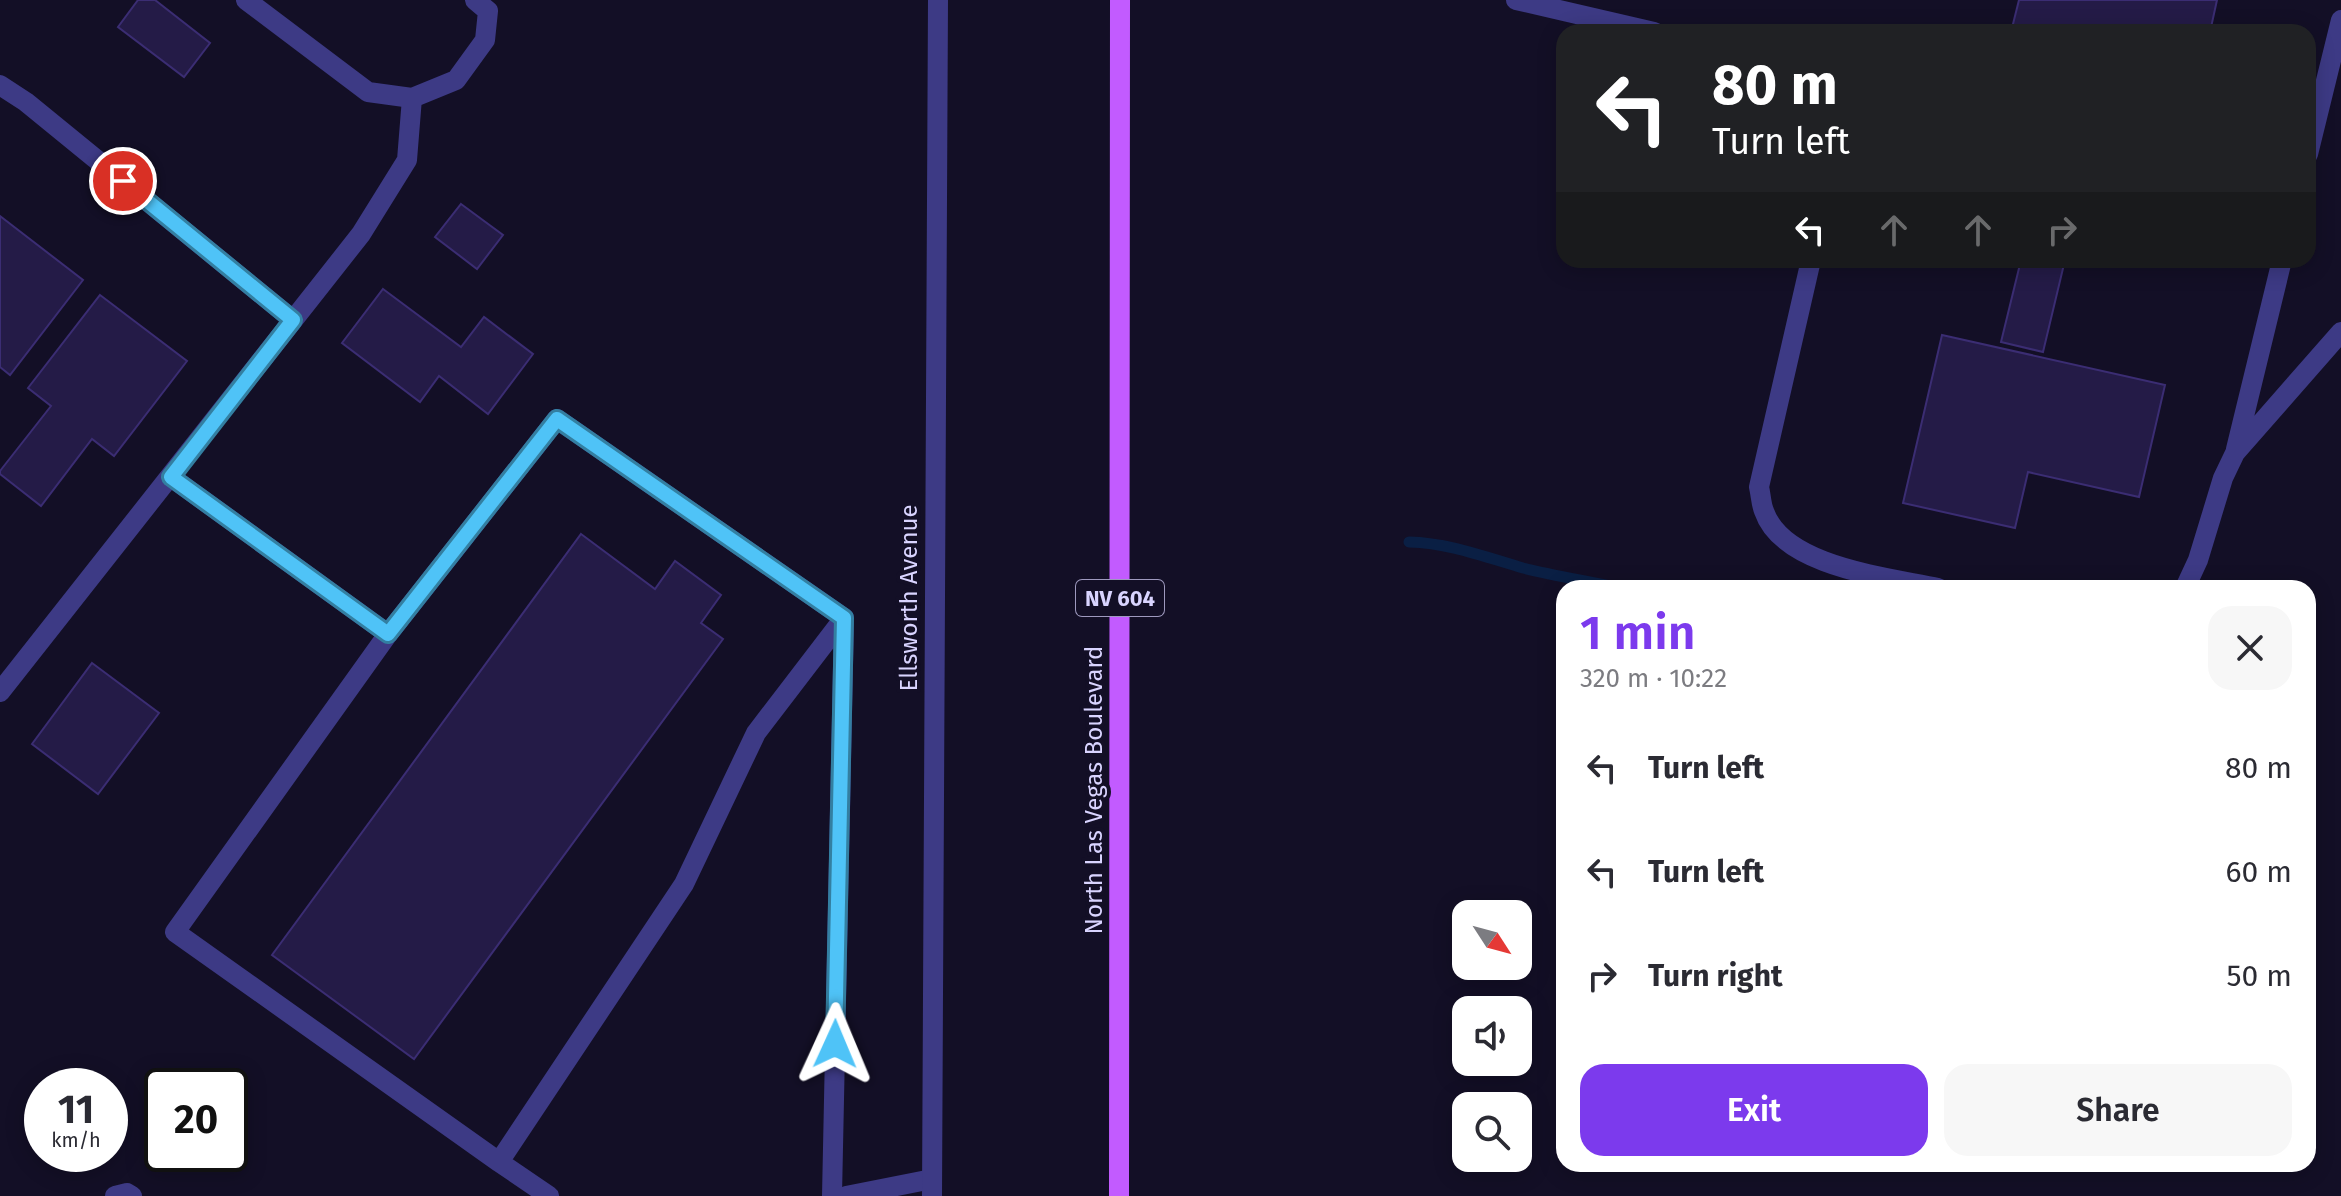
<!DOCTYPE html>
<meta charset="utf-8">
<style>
:root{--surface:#fff;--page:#f7f7f7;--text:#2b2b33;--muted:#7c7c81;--accent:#7c3aed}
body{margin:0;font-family:"Fira Sans",sans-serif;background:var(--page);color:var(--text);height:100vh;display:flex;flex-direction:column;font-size:30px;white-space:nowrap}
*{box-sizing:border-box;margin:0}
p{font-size:26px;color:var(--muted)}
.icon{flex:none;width:44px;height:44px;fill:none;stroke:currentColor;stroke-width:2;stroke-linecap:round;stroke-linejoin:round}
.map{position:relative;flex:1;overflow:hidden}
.details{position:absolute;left:1556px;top:580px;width:760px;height:592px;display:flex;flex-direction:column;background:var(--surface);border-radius:24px;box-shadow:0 4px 20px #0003}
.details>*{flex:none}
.banner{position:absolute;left:1556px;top:24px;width:760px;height:244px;border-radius:24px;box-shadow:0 4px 20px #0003;background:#202124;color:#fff;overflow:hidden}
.needle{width:52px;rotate:126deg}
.fabs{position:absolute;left:1452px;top:900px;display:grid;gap:16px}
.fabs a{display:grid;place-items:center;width:80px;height:80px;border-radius:16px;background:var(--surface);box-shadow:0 4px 20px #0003;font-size:40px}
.speed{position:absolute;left:24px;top:1068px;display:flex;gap:16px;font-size:40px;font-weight:700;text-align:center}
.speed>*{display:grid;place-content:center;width:104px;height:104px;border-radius:50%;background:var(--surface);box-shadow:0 4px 20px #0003;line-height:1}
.speed small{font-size:20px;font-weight:400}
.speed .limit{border:4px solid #111;border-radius:12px;background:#fff;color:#111}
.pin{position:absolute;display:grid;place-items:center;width:68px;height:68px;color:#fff;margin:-34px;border:4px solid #fff;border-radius:50%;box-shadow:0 2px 8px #0007}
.me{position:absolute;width:88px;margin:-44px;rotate:1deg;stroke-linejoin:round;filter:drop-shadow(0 0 6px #0008)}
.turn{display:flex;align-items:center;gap:28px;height:168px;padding:0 24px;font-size:36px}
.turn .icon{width:104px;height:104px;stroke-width:2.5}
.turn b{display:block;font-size:56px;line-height:68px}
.lanes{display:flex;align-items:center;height:76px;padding:0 24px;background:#0003;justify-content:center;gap:40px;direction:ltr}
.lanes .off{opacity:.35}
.round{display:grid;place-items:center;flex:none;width:84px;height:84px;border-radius:24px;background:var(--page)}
.summary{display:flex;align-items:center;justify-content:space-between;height:136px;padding:0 24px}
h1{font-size:48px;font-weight:600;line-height:60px;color:var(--accent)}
.primary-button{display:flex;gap:16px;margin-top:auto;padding:16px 24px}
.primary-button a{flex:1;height:92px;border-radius:24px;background:var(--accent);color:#fff;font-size:32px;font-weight:600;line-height:92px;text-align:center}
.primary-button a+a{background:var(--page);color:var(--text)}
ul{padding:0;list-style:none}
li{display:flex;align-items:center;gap:24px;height:104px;padding:0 24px}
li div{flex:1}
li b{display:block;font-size:30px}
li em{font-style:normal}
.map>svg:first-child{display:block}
</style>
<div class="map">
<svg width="2341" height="1196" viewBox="0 0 2341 1196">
<rect width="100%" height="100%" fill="#130f26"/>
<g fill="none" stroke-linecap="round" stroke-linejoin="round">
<path stroke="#0a1f44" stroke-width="11" d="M1409,542C1449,543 1485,557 1523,568C1555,576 1588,581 1620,588"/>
</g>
<path fill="#241b47" stroke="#3b2d73" stroke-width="2" d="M138,0H155L210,43L184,77L118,27Z
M2019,0H2217L2210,32H2011Z
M461,204L503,235L477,269L435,237Z
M0,216L83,280L10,375L0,367Z
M2021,260H2065L2043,352L2001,342Z
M383,289L461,347L484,317L533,354L488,414L439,376L420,402L342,343Z
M100,295L187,361L114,456L92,439L41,506L0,474V471L51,406L28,388Z
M1942,335L2165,385L2139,497L2028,472L2015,528L1903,503Z
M581,534L655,589L675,561L721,595L701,623L723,639L414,1059L272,955Z
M92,663L159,713L98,794L32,744Z"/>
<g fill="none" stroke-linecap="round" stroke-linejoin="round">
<path stroke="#3d3a85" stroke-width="20" d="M246,0L368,92L412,98L456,80L485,40L488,11L475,0
M1516,0L1654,32
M0,85L26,102L293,320
M2308,154L2341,20
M1811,260L1759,487C1761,495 1761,504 1764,511C1783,567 1887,577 1938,588
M2236,449L2282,260
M171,477L388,634L175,932L499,1162L684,884L756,733L844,618L557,419L388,634
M2185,588L2198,560L2223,478L2235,453L2341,332
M0,692L361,234L407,160L412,98
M499,1162L549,1196
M115,1196L127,1193L132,1196
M832,1196L844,618
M846,1196L932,1179"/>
<path stroke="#3d3a85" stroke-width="20" d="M932,1196L938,0"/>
<path stroke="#c25bff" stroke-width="20" d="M1119,1196L1120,0"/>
</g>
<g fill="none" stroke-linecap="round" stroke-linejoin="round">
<g stroke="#337fa1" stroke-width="20">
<path id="route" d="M123,181L293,320L171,477L388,634L557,419L844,618L835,1044"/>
</g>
<use href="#route" stroke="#4fc3f7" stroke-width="14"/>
</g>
<g text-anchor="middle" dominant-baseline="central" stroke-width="8" stroke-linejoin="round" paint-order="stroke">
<rect fill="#130f26" stroke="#9e99be" stroke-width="2" x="1076" y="580" width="88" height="36" rx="6"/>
<g font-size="22" font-weight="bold" fill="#d9d4ff">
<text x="1120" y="598">NV 604</text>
</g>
<g font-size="24" fill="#d9d4ff" stroke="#130f26">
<text transform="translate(909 598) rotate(-90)">Ellsworth Avenue</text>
<text transform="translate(1094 790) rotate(-90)">North Las Vegas Boulevard</text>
</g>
</g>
</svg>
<div class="fabs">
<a><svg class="needle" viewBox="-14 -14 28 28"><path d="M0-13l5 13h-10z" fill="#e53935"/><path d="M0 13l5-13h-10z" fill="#7c7c81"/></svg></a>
<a><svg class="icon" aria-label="sound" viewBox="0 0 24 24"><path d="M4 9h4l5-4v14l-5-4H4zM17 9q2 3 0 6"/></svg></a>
<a><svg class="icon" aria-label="search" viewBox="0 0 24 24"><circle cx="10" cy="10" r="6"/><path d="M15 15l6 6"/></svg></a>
</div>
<div class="speed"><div>11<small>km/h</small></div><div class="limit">20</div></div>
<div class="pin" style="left:123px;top:181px;background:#d93025"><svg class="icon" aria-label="arrive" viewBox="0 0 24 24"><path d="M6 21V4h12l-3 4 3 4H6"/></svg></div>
<svg class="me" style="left:835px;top:1044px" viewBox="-20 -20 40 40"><path d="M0-17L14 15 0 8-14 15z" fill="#4fc3f7" stroke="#fff" stroke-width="4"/></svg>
<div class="banner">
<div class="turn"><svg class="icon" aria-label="left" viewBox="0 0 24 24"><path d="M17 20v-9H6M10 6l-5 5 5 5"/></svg><div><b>80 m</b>Turn left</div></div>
<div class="lanes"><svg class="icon" aria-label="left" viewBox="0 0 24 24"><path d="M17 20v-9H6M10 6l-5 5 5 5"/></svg><svg class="icon off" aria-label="ahead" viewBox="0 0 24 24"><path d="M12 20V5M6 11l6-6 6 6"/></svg><svg class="icon off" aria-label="ahead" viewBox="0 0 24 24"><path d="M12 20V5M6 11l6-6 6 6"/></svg><svg class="icon off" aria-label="right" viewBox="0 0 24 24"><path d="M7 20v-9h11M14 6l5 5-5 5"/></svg></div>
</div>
<section class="details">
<div class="summary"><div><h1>1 min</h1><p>320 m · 10:22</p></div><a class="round"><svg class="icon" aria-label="close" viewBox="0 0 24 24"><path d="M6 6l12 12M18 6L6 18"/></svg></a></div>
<ul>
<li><svg class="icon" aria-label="left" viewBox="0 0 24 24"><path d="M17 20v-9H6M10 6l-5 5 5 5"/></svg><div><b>Turn left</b></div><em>80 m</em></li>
<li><svg class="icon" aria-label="left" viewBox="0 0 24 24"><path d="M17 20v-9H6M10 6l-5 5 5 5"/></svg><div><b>Turn left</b></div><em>60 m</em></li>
<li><svg class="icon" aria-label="right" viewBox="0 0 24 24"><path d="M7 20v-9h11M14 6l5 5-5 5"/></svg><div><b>Turn right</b></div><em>50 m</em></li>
</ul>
<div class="primary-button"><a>Exit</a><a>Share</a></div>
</section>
</div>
